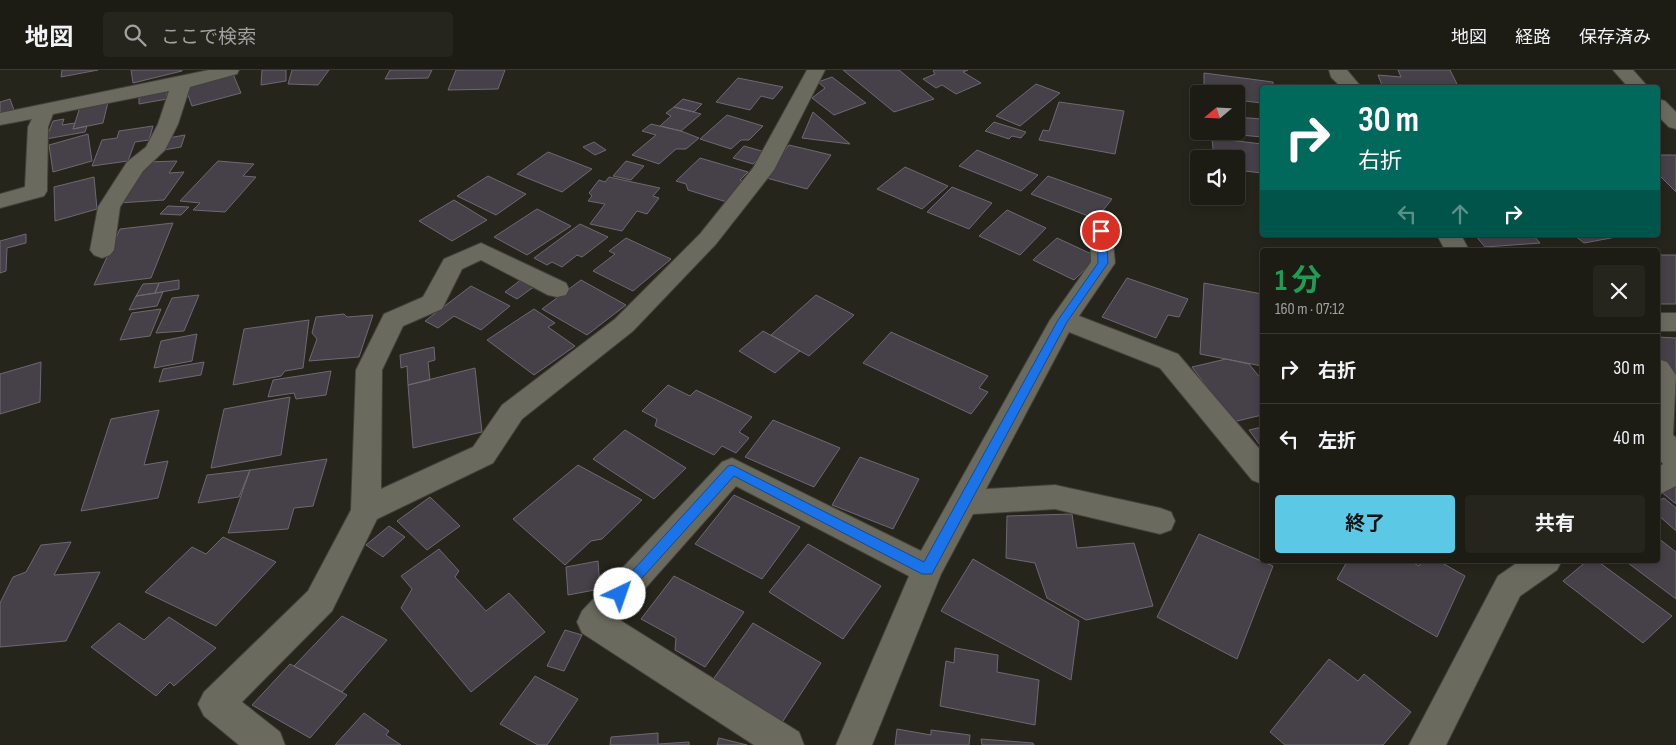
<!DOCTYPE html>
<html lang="ja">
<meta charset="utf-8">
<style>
:root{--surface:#1c1c15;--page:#25251e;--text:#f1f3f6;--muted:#a0a1a0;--line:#3a3a34;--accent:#5bc8e6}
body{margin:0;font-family:"Sofia Sans Condensed","Noto Sans JP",sans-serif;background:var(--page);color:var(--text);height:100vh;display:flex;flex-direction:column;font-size:19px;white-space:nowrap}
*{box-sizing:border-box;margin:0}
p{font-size:16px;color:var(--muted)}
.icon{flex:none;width:28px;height:28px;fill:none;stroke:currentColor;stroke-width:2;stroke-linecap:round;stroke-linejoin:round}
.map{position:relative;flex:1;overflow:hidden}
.panel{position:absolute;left:1260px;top:178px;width:400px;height:315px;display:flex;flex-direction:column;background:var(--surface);border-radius:5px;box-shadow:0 2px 8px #0003,0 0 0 1px var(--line)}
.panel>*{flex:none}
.banner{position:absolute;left:1260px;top:15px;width:400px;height:152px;border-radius:5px;box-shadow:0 2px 8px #0003,0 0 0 1px var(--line);background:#00695c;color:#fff;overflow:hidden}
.needle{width:32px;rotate:251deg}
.fabs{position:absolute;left:1190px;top:15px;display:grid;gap:10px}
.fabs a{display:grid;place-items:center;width:55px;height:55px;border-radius:5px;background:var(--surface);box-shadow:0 2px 8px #0003,0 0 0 1px var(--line);font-size:25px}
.pin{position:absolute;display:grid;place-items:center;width:42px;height:42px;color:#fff;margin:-21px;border:2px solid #fff;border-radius:50%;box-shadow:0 1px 5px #0007}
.me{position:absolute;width:55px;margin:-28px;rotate:42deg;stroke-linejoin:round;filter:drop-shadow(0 0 4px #0008)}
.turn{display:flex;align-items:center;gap:18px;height:105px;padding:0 15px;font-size:22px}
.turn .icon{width:65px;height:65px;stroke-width:2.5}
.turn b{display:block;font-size:35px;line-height:42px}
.lanes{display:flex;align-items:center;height:48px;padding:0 15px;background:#0003;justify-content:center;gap:25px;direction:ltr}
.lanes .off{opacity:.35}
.round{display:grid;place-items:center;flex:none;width:52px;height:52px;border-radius:5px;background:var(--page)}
.headline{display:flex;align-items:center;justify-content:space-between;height:85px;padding:0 15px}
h1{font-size:30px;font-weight:700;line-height:38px;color:#1e9e55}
.primary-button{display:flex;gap:10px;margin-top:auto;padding:10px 15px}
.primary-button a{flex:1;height:58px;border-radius:5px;background:var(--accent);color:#111;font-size:20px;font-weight:700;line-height:58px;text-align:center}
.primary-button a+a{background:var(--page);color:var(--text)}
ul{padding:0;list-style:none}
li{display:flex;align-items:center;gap:15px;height:70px;padding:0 15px;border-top:1px solid var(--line)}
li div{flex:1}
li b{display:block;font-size:19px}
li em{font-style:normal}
header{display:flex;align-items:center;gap:30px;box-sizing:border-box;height:70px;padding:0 25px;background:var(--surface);border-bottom:1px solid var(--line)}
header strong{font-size:24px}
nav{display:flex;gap:28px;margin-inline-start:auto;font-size:18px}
.search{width:350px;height:45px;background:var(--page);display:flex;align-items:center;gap:12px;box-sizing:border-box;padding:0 18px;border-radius:5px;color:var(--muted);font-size:19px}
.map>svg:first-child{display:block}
</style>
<header>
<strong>地図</strong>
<div class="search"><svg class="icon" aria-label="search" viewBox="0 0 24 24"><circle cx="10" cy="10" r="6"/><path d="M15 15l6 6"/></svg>ここで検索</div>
<nav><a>地図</a><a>経路</a><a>保存済み</a></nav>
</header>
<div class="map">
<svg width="1676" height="675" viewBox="0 0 1676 675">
<rect width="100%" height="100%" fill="#26251c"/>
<path fill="#464048" stroke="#6e6871" d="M62,0H98L61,7Z
M131,0H182V1L133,13Z
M262,0H286V11L261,15Z
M292,0H329L318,15L288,14Z
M390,0H432L428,8L385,9Z
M456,0H505L498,19L448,20Z
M843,0H899L934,29L894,42Z
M968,0L963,2L981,13L956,24L942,15L936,18L923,9L935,4L933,1L935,0Z
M1398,0H1450L1459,18H1383L1378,5L1401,7Z
M1204,3L1273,12V18H1262V33L1236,30V24H1204Z
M233,4L241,23L192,36L185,17Z
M832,7L866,33L834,45L812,28L825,18L818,12Z
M738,8L783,17L773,29L761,26L750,40L716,32Z
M1036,14L1060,23L1020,56L996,46Z
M167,21V29L139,34V26Z
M10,29L14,40L0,44V32Z
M683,29L702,34L694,42L674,37Z
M108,32L103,53L73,59L80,37Z
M1059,32L1124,41L1115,84L1039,70L1043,60L1049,61Z
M674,37L694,42L701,44L681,61L660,56L671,46L666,43Z
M813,42L850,74L802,68Z
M727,45L763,56L749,70H741L731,79L700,69Z
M1236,47L1262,49V67L1230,64V61H1236Z
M64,49L62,55L75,53L73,59L87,56L85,62L46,69L53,51Z
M994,52L1026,62L1021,68L1012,66L1009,69L985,61Z
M651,54L681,61L699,68L686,79H676L659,94L632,85L656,65L642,61Z
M153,56L149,70L135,72L128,91L92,96L102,70L117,68L119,61Z
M88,64L92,91L53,102L49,75Z
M185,65L181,77L164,80L168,68Z
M1212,68L1262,74V103L1236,100V89H1214Z
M594,72L606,80L595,85L583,77Z
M789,75L831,85L807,119L763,107Z
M744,76L765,82L753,94L733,88Z
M977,80L1038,105L1021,121L959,96Z
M548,82L592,99L562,122L517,104Z
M1658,85H1676V122L1658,104Z
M700,88L748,102L740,110L749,113L730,133L688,120L686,114L676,111Z
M177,91L169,103L184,102L164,130L118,133L147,92Z
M218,91L254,94L243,106L256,107L225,142L193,140L200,133L180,131Z
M626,91L644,96L631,110L613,106Z
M905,97L948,116L922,139L877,119Z
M488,106L526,124L496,145L457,126Z
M1048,106L1112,129L1096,149L1031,124Z
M94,107L97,139L55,151L54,117Z
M609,107L660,118L653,126L659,128L647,144L637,141L622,161L590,154L605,134L588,131L592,126L589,123L599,110L605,112Z
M952,117L992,133L969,159L927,142Z
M454,130L487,150L452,171L419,151Z
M168,136L189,137L181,145L160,144Z
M537,139L571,156L527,185L494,167Z
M1007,140L1046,158L1020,185L979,166Z
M173,153L151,208L94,215L120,159Z
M580,154L608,167L582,187L577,185L562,197L552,192L547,195L534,188Z
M26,164V173L7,178L6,201L0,203V171Z
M1475,165H1533L1540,173L1485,177Z
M1574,165H1627L1584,173Z
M626,168L671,189L633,221L593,201L615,184L609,181Z
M1057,168L1098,187L1074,210L1033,190Z
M1658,185H1676V234H1658Z
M1127,208L1188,229L1179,247L1168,245L1156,268L1102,247Z
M522,209L535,216L517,229L505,222Z
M179,210V219L155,223L159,213Z
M581,210L626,235L587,265L542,239Z
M159,213L155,223L136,226L143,214Z
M1204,213L1262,224V296L1200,284Z
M471,216L510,236L481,260L454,246L438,258L425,251Z
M163,222L157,236L129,240L136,226Z
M199,225L184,261L156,263L172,228Z
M816,225L854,245L809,286L771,265Z
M161,239L150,266L120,270L132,243Z
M534,239L555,253L548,257L575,276L534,305L487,270Z
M344,244L347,247L373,245L359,287L309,291L317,269L312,263L316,247Z
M309,250L303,298L285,301L281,306L233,315L244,259Z
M763,261L800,281L775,303L739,281Z
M891,262L988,306L979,318L988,322L971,344L863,293Z
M197,264L192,291L154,298L161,271Z
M1658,267L1676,268V304L1671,303L1658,285Z
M434,277L435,290L428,292L430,310L408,315L407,296L401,298L400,285Z
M1226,289L1249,294L1262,310V345L1233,352L1192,297Z
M41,292L40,332L0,344V304Z
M204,292L201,305L159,312L163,299Z
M475,298L482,362L413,378L408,315Z
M331,301L326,325L296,329L294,323L268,327L273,310Z
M668,315L690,326L696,320L752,347L739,362L749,368L736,383L722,376L714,385L655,356L657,349L642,341Z
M290,327L281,385L211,398L224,339Z
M159,340L144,395L168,391L158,428L81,441L111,349Z
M773,350L840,378L814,417L745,387Z
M1262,357V378L1249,360Z
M625,360L686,398L654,429L593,389Z
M860,387L919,409L893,459L832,435Z
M327,389L313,436L294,438L288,459L228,463L250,400Z
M578,395L642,430L602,469L591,471L565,495L513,449Z
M250,400L239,427L198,433L207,405Z
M1676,415V434L1660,421Z
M734,425L800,457L762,509L695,474Z
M430,427L460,456L427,480L397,451Z
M1664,428L1676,438V461L1658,445V431Z
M1072,444L1077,478L1134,473L1153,536L1086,550L1047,528L1035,493L1006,488L1007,446Z
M389,456L405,467L383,487L366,475Z
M1199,464L1273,496L1237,589L1157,547Z
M223,467L276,492L216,556L145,522L192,477L206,484Z
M1658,468L1676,482V529L1624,490H1658Z
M71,472L54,505L100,502L66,571L0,577V533L13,507L26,502L41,475Z
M808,474L881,516L843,569L769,522Z
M439,479L459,501L455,507L486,541L509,523L545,562L471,622L401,538L412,519L401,506Z
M973,489L1079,551L1071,610L941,541Z
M1348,490H1408L1419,496L1422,490H1437L1465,506L1437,567L1337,509Z
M1588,490H1596L1672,546L1643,573L1563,511Z
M598,491L600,519L568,525L566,497Z
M674,506L744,542L705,597L675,580L676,568L641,549Z
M342,546L387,570L342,622L294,596Z
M169,547L216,578L174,616L170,612L156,626L91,577L119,553L144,570Z
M753,553L821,593L781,654L712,611Z
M565,560L582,565L564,601L547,596Z
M955,578L998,585L997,602L1039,610L1035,655L940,636L946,591L954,593Z
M1329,589L1358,611L1364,604L1411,642L1383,675H1285L1270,662Z
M290,594L347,625L310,668L252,635Z
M535,606L578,629L547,675H538L500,654Z
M364,643L389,661L386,665L401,675H335Z
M897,659L931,665V660L970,665L969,675H895Z
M658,663V674L689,672V675H610L611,667Z
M719,668L747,675H717Z
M981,669L1033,673L1034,675H982Z"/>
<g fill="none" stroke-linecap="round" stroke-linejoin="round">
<g stroke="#42413a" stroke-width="2">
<path id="street" d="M209,0H239L237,4L190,17L178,54L165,80L143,101L120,137L114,180L110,185L102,188L94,185L90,180L98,137L127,92L146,77L158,54L169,21L53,44L48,57L47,121L44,126L0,138V124L25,117L28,57L32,49L0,55V43Z
M807,0H825L774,100L716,174L633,261L522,349L493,393L377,449L332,541L242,632L280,662L285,675H239L204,646L198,634L204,622L308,521L351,440L356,300L384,244L423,227L444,189L481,173L566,213L569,219L566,225L557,227L548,225L481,190L462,199L442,239L403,256L382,300L381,419L473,377L502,335L615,249L700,164L753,98Z
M1329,0H1347L1362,18H1342L1331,7Z
M1613,0H1633L1649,18H1629Z
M1658,29L1665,31L1676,42V59L1669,57L1658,46Z
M1101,154L1109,156L1112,161L1115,193L1079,246L1178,284L1262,382V414L1252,410L1160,298L1069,262L986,419L1055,415L1160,438L1171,442L1175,451L1171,460L1160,464L1055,439L973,444L941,504L872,675H836L909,506L736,416L618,549L799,662L804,675H754L582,563L577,552L582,541L722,392L732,388L921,481L1050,250L1091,192L1090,161L1093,156Z
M1437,165H1461L1469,180H1445Z
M1658,243H1676V261H1658Z
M1658,289L1667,292L1676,305L1673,365L1676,368V416L1658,425V398L1663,394L1658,387Z
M1521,490H1562L1557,500L1520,526L1446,675H1409L1498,506Z"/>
</g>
<use href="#street" fill="#6b6a5f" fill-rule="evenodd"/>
</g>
<path fill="#1a73e8" stroke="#114b97" d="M1101,158L1106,161L1108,193L1067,252L932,504H922L734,406L624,528H615L613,524L615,520L728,396L732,395L924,492L1058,250L1098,193L1097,161Z"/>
</svg>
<div class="fabs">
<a><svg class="needle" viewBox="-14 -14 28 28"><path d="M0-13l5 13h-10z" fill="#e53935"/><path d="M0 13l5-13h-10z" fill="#a0a1a0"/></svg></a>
<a><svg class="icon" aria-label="sound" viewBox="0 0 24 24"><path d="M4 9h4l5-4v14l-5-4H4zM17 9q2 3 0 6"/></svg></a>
</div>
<div class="pin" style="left:1101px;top:161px;background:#d93025"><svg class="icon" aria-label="arrive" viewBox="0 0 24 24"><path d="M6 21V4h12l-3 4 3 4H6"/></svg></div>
<svg class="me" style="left:620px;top:524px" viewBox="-20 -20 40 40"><circle r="19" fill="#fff"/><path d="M0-13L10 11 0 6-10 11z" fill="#1a73e8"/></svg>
<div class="banner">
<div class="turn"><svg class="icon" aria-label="right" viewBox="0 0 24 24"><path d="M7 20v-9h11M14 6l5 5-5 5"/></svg><div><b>30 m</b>右折</div></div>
<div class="lanes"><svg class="icon off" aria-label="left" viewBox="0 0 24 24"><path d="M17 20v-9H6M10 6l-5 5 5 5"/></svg><svg class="icon off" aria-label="ahead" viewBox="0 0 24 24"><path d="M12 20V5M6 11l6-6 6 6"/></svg><svg class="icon" aria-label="right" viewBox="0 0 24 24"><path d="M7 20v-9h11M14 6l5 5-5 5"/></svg></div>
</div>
<section class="panel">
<div class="headline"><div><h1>1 分</h1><p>160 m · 07:12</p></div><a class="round"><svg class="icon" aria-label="close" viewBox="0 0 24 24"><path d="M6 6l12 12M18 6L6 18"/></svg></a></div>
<ul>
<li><svg class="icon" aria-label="right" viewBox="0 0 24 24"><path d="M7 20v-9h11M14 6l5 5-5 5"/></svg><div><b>右折</b></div><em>30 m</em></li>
<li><svg class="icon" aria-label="left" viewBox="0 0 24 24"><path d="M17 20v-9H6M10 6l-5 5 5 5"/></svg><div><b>左折</b></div><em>40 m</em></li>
</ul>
<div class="primary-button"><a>終了</a><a>共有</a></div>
</section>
</div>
